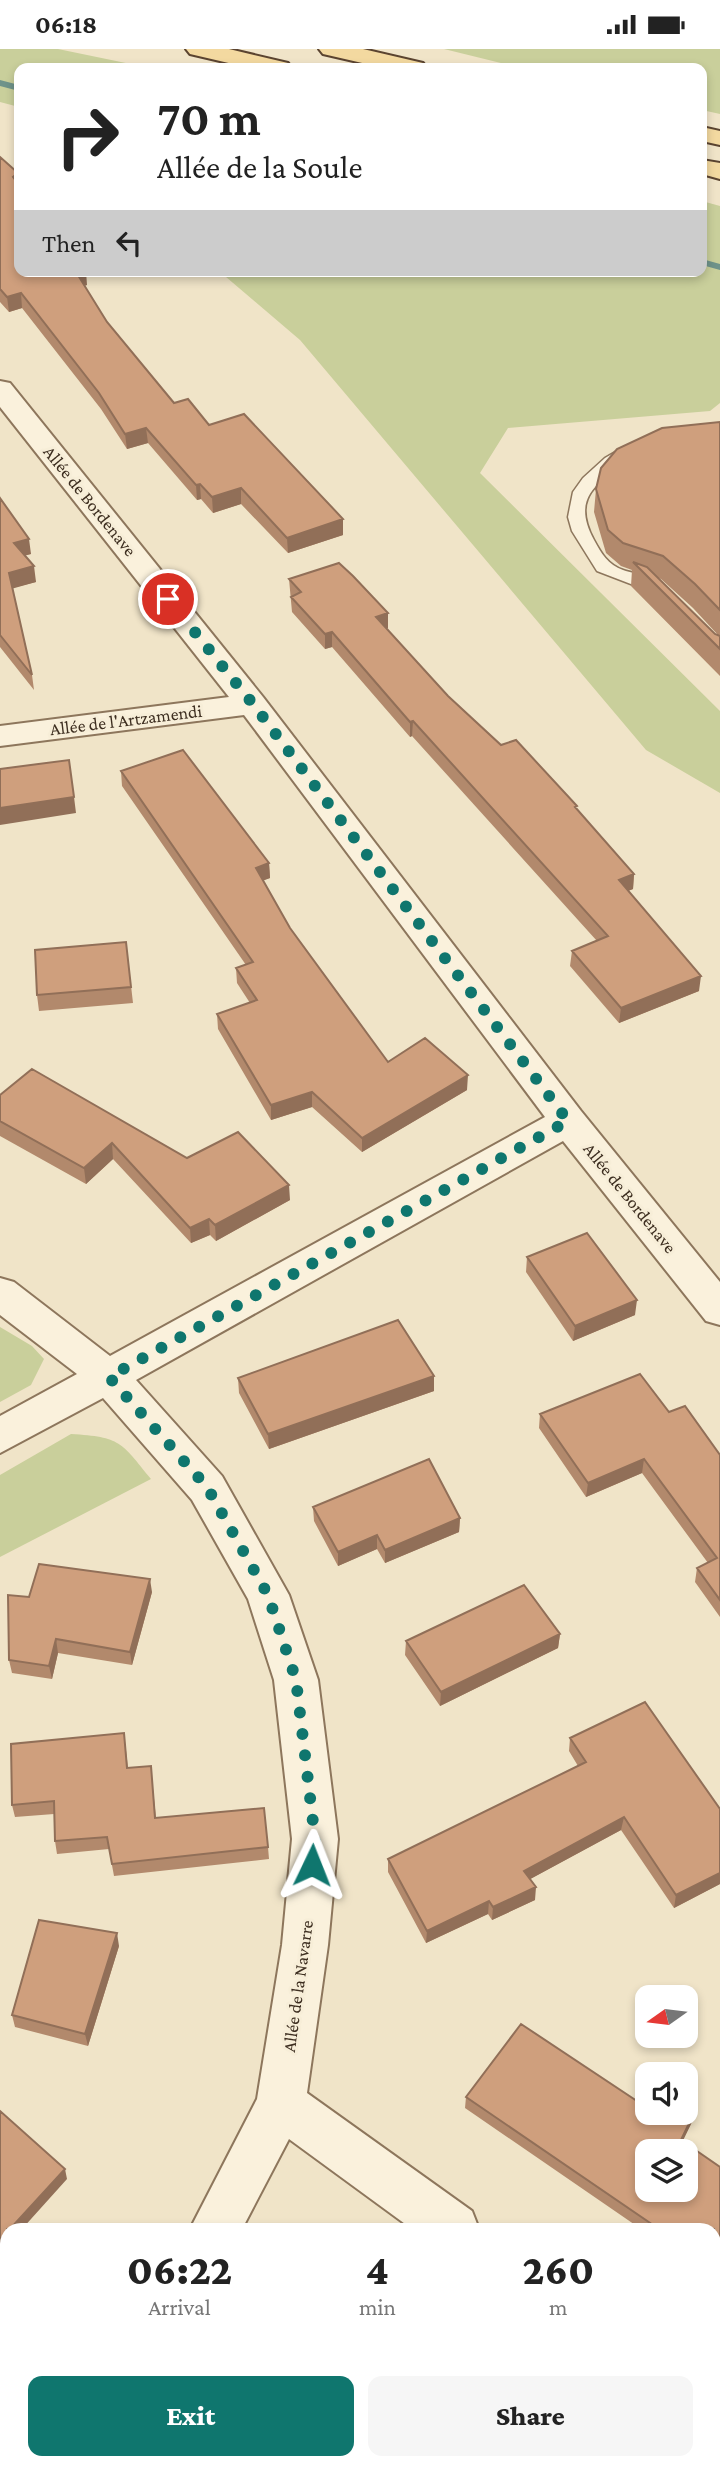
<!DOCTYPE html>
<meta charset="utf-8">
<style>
:root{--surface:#fff;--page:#f6f6f6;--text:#222;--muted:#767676;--accent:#0f766e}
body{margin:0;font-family:"Crimson Pro",serif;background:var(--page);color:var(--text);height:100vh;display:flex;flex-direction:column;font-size:26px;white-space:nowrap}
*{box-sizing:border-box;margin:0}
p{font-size:23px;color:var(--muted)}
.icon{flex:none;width:38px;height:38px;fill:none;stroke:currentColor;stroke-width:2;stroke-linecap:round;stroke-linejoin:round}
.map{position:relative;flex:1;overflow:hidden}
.sheet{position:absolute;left:0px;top:2174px;width:721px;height:247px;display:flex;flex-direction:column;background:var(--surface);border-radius:21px 21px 0 0;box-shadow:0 4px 10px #0003}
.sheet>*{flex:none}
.top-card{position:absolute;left:14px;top:14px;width:693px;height:214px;border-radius:14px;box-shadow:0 4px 10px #0003;background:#fff;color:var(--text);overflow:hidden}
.needle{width:46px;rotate:256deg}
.buttons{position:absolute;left:635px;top:1936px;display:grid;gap:14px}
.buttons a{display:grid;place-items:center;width:63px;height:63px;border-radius:14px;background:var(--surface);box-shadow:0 4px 10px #0003;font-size:35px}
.pin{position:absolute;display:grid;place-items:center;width:60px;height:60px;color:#fff;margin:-30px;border:4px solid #fff;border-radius:50%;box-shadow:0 2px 7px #0007}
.me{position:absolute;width:77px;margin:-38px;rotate:2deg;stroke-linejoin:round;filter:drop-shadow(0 0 5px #0008)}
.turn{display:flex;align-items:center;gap:24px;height:147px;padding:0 28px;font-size:32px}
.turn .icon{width:91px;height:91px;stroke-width:2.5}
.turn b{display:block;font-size:49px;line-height:60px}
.then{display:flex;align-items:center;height:66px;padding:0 28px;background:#0003;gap:14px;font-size:26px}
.eta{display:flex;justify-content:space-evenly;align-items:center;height:119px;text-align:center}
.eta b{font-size:42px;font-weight:800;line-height:49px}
.button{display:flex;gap:14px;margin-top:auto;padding:14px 28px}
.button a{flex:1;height:80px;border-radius:14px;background:var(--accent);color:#fff;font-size:28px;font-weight:800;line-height:80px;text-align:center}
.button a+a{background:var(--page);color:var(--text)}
.status{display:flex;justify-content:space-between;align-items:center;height:49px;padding:0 35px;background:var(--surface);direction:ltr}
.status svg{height:19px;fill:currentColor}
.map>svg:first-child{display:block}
</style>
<div class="status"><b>06:18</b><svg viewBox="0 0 49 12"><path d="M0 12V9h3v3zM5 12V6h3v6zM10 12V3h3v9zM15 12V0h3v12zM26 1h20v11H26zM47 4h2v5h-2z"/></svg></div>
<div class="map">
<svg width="720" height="2420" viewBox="0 0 720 2420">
<rect width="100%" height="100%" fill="#f0e4c8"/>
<path fill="#c9cf9b" d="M0,0H58L150,19H19V58L0,53Z
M444,0H720V65L702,61V19H521Z
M702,152L720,157V354L710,362L508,379L480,424L720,662V744L646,701L300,291L219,222H702Z
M0,1278L32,1297L44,1310L31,1336L0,1353Z
M71,1385C121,1388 121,1393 151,1430L0,1508V1426Z"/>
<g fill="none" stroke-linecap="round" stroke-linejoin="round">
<path fill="#6f938a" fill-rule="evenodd" d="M0,31L19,36V42L0,37Z
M702,210L720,215V221L702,216Z"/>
<g stroke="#8d765c" stroke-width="3">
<path id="lane" d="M624,398L632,403C608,433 567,441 594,491C601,504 608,516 623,521C638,526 656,526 666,540L657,545L597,522L572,482L568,468L573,443L583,429L605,409Z"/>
</g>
<g stroke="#8d765c" stroke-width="4">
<path id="street" d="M0,332L10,334L263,648L581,1062L720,1233V1276L706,1272L563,1092L136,1331L222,1427L289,1546L318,1631L338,1790L328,1896L307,2044L472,2162L479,2180H412L289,2090L242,2180H190L257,2050L282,1896L292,1790L274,1631L248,1550L192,1451L103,1349L0,1404V1367L77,1325L0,1266V1229L14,1233L110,1307L545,1068L244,666L0,697V677L229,648L0,358Z
M714,2344L720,2346V2400L714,2398Z
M36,2413H94L91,2420H33Z"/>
</g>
<g stroke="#5b4430" stroke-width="4">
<path id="primary" d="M186,0H229L288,14L292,19H250L190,5Z
M319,0H363L423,14L427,19H384L323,5Z
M702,78L720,82V96L702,92Z
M702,111L720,114V130L702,125Z"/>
</g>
<use href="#lane" fill="#faf1dc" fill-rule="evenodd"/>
<use href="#street" fill="#faf1dc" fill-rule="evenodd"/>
<use href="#primary" fill="#f3d9a0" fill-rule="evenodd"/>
</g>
<path fill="#b2896c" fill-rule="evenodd" d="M0,108L18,124L19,136L87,236L84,237L107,273L174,354L209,376L343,486L288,504L241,455L213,464L201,450L197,451L148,394L127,400L101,360L22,259L9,263L0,253Z
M720,373V627L631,537L632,521L621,517L606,504L594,463L596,440ZM658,529L661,530L693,559L718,586L715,585Z
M0,449L31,505L25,506L36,533L12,539L32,626L34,641L0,598Z
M289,530L388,564V579L386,580L448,647L501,696L577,761L634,825L633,840L628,842L699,942L619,974L570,917L572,902L597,892L412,687L410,688L332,598L325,600L292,563Z
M121,722L269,814L270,829L263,831L290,879L388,1013L467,1041L362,1103L312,1058L271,1071L218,980L217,965L250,954L237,934L236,919L246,916L122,737Z
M126,893L133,954L39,962L37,946Z
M0,1046L187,1109L290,1151L216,1192L210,1186L191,1194L113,1110L86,1135L0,1087Z
M527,1208L635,1266L573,1292L526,1223Z
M434,1327V1342L269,1400L239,1344L238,1329Z
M669,1363L720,1406V1568L695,1533L697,1519L708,1514L642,1424L586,1448L539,1379L540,1365Z
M313,1458L460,1469L459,1483L385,1514L377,1500L338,1517L314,1472Z
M152,1543L132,1616L58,1604L52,1630L12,1624L9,1611L29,1548Z
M560,1585L558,1599L440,1657L405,1606L406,1592Z
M124,1684L128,1719L152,1730L156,1769L268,1798L269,1810L114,1827L109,1800L57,1805L55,1792L54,1765L15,1768L12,1756Z
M570,1689L720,1760V1835L674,1859L621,1781L530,1830L535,1851L492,1871L488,1865L426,1894L388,1823V1810L578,1717L569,1702Z
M119,1897L88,1997L15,1978L12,1966Z
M466,2048L646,2058L694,2064L691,2075L682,2092L720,2118V2235L714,2231V2180H641L465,2059Z
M318,2413H545L554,2420H325Z"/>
<path fill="#916f58" d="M18,124L19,139L13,128Z
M80,222H86L87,236L78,238L76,223Z
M21,244L22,259L9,263L7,248Z
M146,379L148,394L127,400L125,385Z
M200,435L201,450L197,451L196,436Z
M241,439V455L213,464L212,448Z
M343,470V486L288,504L287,489Z
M29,490L31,505L16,509L14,494Z
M34,517L36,533L11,540L9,524Z
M388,564V579L376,583V568Z
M332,583V598L325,600V585Z
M413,672L412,687L410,688V673Z
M74,748L76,764L0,776V759Z
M269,814L270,829L257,834L256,819Z
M634,825L633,840L617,846L619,831Z
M701,927L699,942L619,974L621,959Z
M468,1026L467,1041L362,1103V1089Z
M312,1043V1058L271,1071V1056Z
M112,1094L113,1110L86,1135L84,1119Z
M289,1136L290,1151L216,1192L215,1176Z
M209,1170L210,1186L191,1194L190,1179Z
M637,1251L635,1266L573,1292L575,1277Z
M434,1327V1342L269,1400L268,1385Z
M644,1410L642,1424L586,1448L588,1434Z
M460,1469L459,1483L385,1514V1501Z
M377,1486V1500L338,1517V1503Z
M150,1530L152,1543L132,1616L130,1603Z
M560,1585L558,1599L440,1657L441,1643Z
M56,1590L58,1604L52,1630L49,1617Z
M624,1768L621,1781L523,1834L524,1822Z
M720,1824V1835L674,1859L676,1846Z
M536,1838L535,1851L492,1871L493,1858Z
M489,1852L488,1865L426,1894L427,1882Z
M117,1884L119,1897L88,1997L85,1985Z
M694,2064L691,2075L678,2102L681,2091Z
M65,2120L67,2130L22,2180H10Z
M7,2184V2197L0,2204V2191Z"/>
<path fill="#cf9f7d" stroke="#916f58" stroke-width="2" fill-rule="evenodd" d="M0,108L18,124L13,128L19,136V222H80L76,223L107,273L174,354L188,350L209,376L244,365L343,470L287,489L241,439L212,448L200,435L196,436L146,379L125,385L99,344L21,244L7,248L0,240Z
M720,373V561L695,535L663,507L623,494L608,481L596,440L601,419L617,400L662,379Z
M0,449L29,490L14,494L34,517L9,524L32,626L0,586Z
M633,513L647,518L715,585L720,587V600Z
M339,514L353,527L388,564L376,568L448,647L501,696L516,691L577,757L575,758L634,825L619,831L701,927L621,959L572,902L608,887L413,672L410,673L332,583L325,585L291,548L301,543L289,530Z
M183,701L269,814L256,819L290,879L388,1013L425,989L468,1026L362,1089L312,1043L271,1056L217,965L257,951L236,919L253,913L121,722Z
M69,711L74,748L0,759V720Z
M126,893L131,938L37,946L35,901Z
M32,1020L187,1109L238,1083L289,1136L215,1176L209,1170L190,1179L112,1094L84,1119L0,1072V1046Z
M587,1184L637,1251L575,1277L527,1208Z
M398,1271L434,1327L268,1385L238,1329Z
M640,1325L669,1363L685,1357L720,1406V1551L697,1519L717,1509L644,1410L588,1434L540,1365Z
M429,1410L460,1469L385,1501L377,1486L338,1503L313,1458Z
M39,1515L150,1530L130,1603L56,1590L49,1617L9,1611L8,1546L29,1548Z
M524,1536L560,1585L441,1643L406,1592Z
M645,1653L720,1760V1824L676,1846L624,1768L524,1822L536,1838L493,1858L489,1852L427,1882L388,1810L586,1713L570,1689Z
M124,1684L127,1719L151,1717L155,1769L264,1759L268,1798L112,1815L107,1788L55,1792L54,1752L12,1756L11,1695Z
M39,1871L117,1884L85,1985L12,1966Z
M521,1975L646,2058L648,2056V2063H686V2058L694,2064L681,2091L720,2118V2222L714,2218V2180H659L466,2048ZM648,2102H686V2140H648Z
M0,2062L65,2120L10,2180H7V2184L0,2191Z
M327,2413H545L554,2420H335Z"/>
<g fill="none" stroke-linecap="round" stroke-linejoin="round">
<path stroke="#0f766e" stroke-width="12" stroke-dasharray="0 21.6" d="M168,550L253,655L568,1072L109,1328L207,1438L268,1546L296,1631L315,1790L312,1816"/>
</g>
<g text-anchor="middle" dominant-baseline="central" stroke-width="6" stroke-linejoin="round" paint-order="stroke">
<g font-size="18" fill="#3d2e20" stroke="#f7eed8">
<text transform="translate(90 452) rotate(51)">Allée de Bordenave</text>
<text transform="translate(126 671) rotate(-7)">Allée de l'Artzamendi</text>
<text transform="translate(630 1149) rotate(51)">Allée de Bordenave</text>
<text transform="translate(298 1937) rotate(-82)">Allée de la Navarre</text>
</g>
</g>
</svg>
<div class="buttons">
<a><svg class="needle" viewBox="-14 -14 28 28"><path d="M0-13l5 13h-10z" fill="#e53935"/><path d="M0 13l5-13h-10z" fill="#767676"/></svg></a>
<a><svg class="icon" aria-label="sound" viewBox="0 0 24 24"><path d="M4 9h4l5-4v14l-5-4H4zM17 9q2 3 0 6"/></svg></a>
<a><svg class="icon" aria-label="layers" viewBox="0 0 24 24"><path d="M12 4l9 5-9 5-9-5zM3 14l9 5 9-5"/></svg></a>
</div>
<div class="pin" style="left:168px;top:550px;background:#d93025"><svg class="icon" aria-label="arrive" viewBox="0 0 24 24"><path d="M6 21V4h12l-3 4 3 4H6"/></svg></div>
<svg class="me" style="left:312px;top:1816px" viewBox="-20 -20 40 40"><path d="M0-17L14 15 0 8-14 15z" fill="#0f766e" stroke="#fff" stroke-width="4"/></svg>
<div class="top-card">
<div class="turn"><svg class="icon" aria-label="right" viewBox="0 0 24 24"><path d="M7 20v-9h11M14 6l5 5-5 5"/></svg><div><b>70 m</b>Allée de la Soule</div></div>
<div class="then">Then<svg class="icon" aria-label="left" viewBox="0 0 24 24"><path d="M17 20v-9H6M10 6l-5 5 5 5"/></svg></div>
</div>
<section class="sheet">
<div class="eta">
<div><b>06:22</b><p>Arrival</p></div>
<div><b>4</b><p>min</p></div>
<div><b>260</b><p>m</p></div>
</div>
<div class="button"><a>Exit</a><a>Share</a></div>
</section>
</div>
